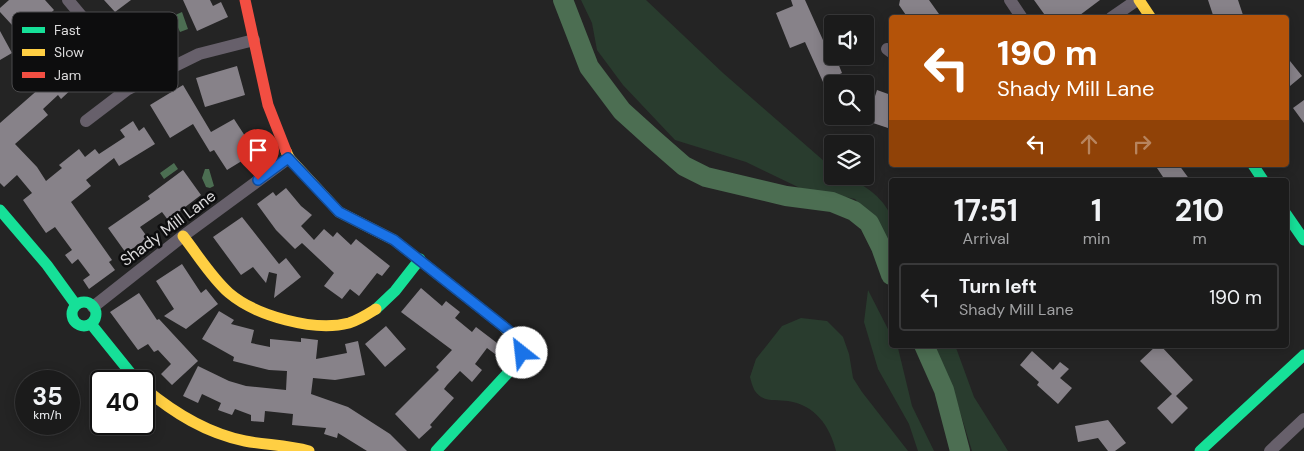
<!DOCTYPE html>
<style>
:root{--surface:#1b1b1b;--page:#282828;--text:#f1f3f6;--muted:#a0a1a3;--line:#39393a}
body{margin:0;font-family:"DM Sans",sans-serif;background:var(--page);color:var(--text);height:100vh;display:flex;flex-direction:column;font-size:19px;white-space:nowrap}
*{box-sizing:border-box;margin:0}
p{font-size:16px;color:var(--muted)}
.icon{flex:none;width:28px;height:28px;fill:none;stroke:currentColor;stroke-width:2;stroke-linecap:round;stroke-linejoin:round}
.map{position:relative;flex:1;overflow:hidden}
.panel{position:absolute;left:889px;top:178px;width:400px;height:170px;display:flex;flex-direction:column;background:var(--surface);border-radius:5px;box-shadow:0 2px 12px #0003,0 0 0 1px var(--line)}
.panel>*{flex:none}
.hud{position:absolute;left:889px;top:15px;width:400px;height:152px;border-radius:5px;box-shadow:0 2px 12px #0003,0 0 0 1px var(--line);background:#b45309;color:#fff;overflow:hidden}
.fabs{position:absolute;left:824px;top:15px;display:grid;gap:10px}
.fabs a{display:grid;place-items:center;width:50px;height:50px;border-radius:5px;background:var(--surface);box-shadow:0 2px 12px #0003,0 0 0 1px var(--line);font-size:25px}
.speed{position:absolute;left:15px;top:370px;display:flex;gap:10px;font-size:25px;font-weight:700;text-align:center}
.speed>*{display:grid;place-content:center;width:65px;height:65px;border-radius:50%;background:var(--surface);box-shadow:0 2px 12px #0003,0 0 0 1px var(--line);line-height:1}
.speed small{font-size:12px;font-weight:400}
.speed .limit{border:2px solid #111;border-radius:8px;background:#fff;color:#111}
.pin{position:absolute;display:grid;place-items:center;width:42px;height:42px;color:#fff;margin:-51px -21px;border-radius:50% 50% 50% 0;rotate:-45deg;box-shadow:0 0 5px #0007}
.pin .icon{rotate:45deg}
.me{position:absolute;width:55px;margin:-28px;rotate:331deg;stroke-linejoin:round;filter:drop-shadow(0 0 4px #0008)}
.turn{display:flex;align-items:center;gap:18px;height:105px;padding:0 25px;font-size:22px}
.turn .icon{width:65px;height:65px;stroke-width:2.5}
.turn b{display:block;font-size:35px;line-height:42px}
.lanes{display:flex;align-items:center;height:48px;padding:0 25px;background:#0003;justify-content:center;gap:25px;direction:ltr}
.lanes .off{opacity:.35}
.eta{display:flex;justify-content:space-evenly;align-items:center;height:85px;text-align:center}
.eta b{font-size:30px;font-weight:700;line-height:35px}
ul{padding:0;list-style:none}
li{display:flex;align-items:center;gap:15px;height:68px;margin:0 10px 8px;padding:0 15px;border:2px solid var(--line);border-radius:5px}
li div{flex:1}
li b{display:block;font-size:19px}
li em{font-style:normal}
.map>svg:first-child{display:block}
</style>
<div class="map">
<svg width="1304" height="451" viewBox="0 0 1304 451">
<rect width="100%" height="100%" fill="#242424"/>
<path fill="#293c2e" d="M581,0H646L723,73L832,168V176C854,176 881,194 890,214C894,221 891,235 891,243L855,199L800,188L746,162L675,140L623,85L597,50L592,23Z
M868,290L891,335V345H896L898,348L912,406L934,451H918L909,424L878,369L864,322Z
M801,318L827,321L843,337L849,354L853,378L862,392L908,451H836C830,426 815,405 788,401C776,399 763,403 755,391C753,388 751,381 750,377L756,359L782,326Z
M933,345H955L974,397L1008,451H972L953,389Z"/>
<path fill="#4c6e52" d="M182,12L188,29L180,32L173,16Z
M174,163L178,169L164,179L160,173Z
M205,169H209L214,186L210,188L206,187L202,178Z"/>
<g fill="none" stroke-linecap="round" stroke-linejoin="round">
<path stroke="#4c6e52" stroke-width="20" d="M563,0L589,67L622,111L653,139L684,166L706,177L786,196L832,202L854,211L869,223L881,247L891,275
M924,345L944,390L960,451"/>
</g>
<path fill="#878289" d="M9,0H45L54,10L24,38L0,12V8Z
M104,0H131L115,12Z
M183,0H210L213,6L221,2L228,17L197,31Z
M791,0H805L827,49L832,46V56H853L838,63L842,73L823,82L805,42L790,48L776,13L793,6Z
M900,0H929L939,14L935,18H908L899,5Z
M1034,0H1100L1076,18H1047Z
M1208,0H1238L1244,18H1214Z
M0,31L12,53L0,60Z
M67,49L89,73L61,99L58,95L43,109L48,115L15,144L37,167L46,181L62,168L59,165L79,149L85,157L95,149L99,154L125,137L120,130L133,121L139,131L144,127L155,144L119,166L114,158L86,180L91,186L71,202L112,260L109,262L115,270L89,289L83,280L90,275L78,259L72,264L65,255L72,250L55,227L46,233L23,200L32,193L17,175L4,187L0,183V123L65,66L57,58Z
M1286,56L1302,76L1290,86L1286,80Z
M237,66L245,95L205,107L196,78Z
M183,85L211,132L234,119L245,136L248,134L258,151L227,170L214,150L210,152L193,124L170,138L150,105Z
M877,90L891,95V129L867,121Z
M1304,100V123L1293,108Z
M1155,165H1179L1190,180H1165Z
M183,170L201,195L168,220L162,212L140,227L148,238L126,253L108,228L150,199L148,196Z
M286,188L301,206L312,215L301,226L314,240L324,229L333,237L337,232L351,245L356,239L390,266L382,276L377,273L359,296L350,289L342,299L324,286L334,273L302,243L295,249L276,230L257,204L273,192L276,196Z
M242,217L279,264L286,258L301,277L274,298L277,274L269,272L266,283L253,267L241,275L213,237Z
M182,264L201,293L206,289L218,304L186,329L164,316L174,309L156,281Z
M421,288L442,306L446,301L460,312L455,318L472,332L476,327L501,346L495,354L487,348L475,364L482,370L472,382L460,371L447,385L444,389L454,398L430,425L432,427L419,439L395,414L439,370L436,367L452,350L401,312Z
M139,293L157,320L159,319L198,361L172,385L161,374L171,364L158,350L154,352L148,344L138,350L110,312Z
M219,311L234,320L231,324L254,330L251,343L270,347V339L301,342V338L318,340L316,359L347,353L345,344L358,341L365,375L335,380L313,378L311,394L348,407L390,434L407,451H367L338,433L337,438L324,434L326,428L292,425L293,414L265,411L264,422L251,421V415L235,409L232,415L218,410L221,403L202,394L198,403L183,396L198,366L229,381L246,386L286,390L287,371L269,370L233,361L234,357L202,339Z
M386,326L406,349L385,367L365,344Z
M1157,345H1160L1193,380L1176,396L1188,408L1172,424L1157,408L1172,394L1140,361Z
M1032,351L1053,370L1060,362L1069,369L1060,378L1072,388L1058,404L1037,385L1039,382L1020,365Z
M1108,420L1126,443L1115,451H1108L1098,438L1078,442L1075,426Z"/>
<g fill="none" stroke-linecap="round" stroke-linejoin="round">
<path stroke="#67606b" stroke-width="12" d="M68,0L94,31L110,63L128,89
M1010,0L1022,18
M1111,18L1137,0
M887,49L891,52
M86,121L128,89L199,54L254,40
M93,307L183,236L289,158
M1270,451L1304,419"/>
<path stroke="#16e098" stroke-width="11" d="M1253,165L1263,180
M0,210L47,265L76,305
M1286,214L1304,240
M72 314a12 12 0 1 1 24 0a12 12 0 1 1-24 0Z
M376,309L395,291L420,259
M91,324L137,381
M436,451L518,362L521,353L516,340
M1200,451L1304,355"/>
<path stroke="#ffcf43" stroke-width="11" d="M1139,0L1151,18
M286,151L289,158L339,212L394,240L503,326L516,340
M183,236C198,255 211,277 229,293C256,316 314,332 349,323C359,320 368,314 376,309
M144,388C174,413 206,433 245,441C266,445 288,445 309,451"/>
<path stroke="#f24e42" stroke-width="11" d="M245,0L268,105L286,151"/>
</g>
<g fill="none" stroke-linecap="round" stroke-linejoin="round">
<g stroke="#114b97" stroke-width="12">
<path id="route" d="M258,180L288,158L339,212L394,240L503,326L515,336L522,353"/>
</g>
<use href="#route" stroke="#1a73e8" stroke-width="9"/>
</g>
<g text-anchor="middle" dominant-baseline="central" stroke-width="5" stroke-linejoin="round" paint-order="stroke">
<g font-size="16" fill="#dbdadb" stroke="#0d0d0e">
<text transform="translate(168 228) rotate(-37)">Shady Mill Lane</text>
</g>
</g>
<rect x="12" y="12" width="166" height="80" rx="8" fill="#0d0d0e" stroke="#4b4a4c" stroke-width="1"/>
<rect x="22" y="27" width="23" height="6" fill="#16e098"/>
<rect x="22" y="49" width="23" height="7" fill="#ffcf43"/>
<rect x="22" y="72" width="23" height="6" fill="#f24e42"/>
<g font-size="14" fill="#dbdadb">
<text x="54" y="35">Fast</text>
<text x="54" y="57">Slow</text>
<text x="54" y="80">Jam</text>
</g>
</svg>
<div class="fabs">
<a><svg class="icon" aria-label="sound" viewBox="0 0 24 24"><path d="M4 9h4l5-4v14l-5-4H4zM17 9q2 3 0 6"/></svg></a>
<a><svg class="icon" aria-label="search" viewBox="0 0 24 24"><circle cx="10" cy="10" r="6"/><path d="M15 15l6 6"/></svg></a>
<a><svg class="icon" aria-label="layers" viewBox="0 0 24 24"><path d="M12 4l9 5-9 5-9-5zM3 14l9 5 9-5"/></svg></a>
</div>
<div class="speed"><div>35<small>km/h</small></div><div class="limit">40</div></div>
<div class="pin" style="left:258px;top:180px;background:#d93025"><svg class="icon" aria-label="arrive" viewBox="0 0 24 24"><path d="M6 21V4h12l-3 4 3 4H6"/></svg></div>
<svg class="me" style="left:522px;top:353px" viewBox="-20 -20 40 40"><circle r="19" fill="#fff"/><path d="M0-13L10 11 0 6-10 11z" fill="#1a73e8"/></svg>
<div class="hud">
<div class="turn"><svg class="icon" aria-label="left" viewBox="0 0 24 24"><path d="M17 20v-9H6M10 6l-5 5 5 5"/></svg><div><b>190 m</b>Shady Mill Lane</div></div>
<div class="lanes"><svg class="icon" aria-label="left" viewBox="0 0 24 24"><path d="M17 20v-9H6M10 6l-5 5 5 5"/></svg><svg class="icon off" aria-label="ahead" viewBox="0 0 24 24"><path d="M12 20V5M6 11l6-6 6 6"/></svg><svg class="icon off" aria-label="right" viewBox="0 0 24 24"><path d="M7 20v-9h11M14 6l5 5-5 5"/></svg></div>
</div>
<section class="panel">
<div class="eta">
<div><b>17:51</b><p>Arrival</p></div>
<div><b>1</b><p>min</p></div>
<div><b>210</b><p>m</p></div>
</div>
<ul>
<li><svg class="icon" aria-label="left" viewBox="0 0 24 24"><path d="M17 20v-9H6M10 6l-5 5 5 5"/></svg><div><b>Turn left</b><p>Shady Mill Lane</p></div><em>190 m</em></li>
</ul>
</section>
</div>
